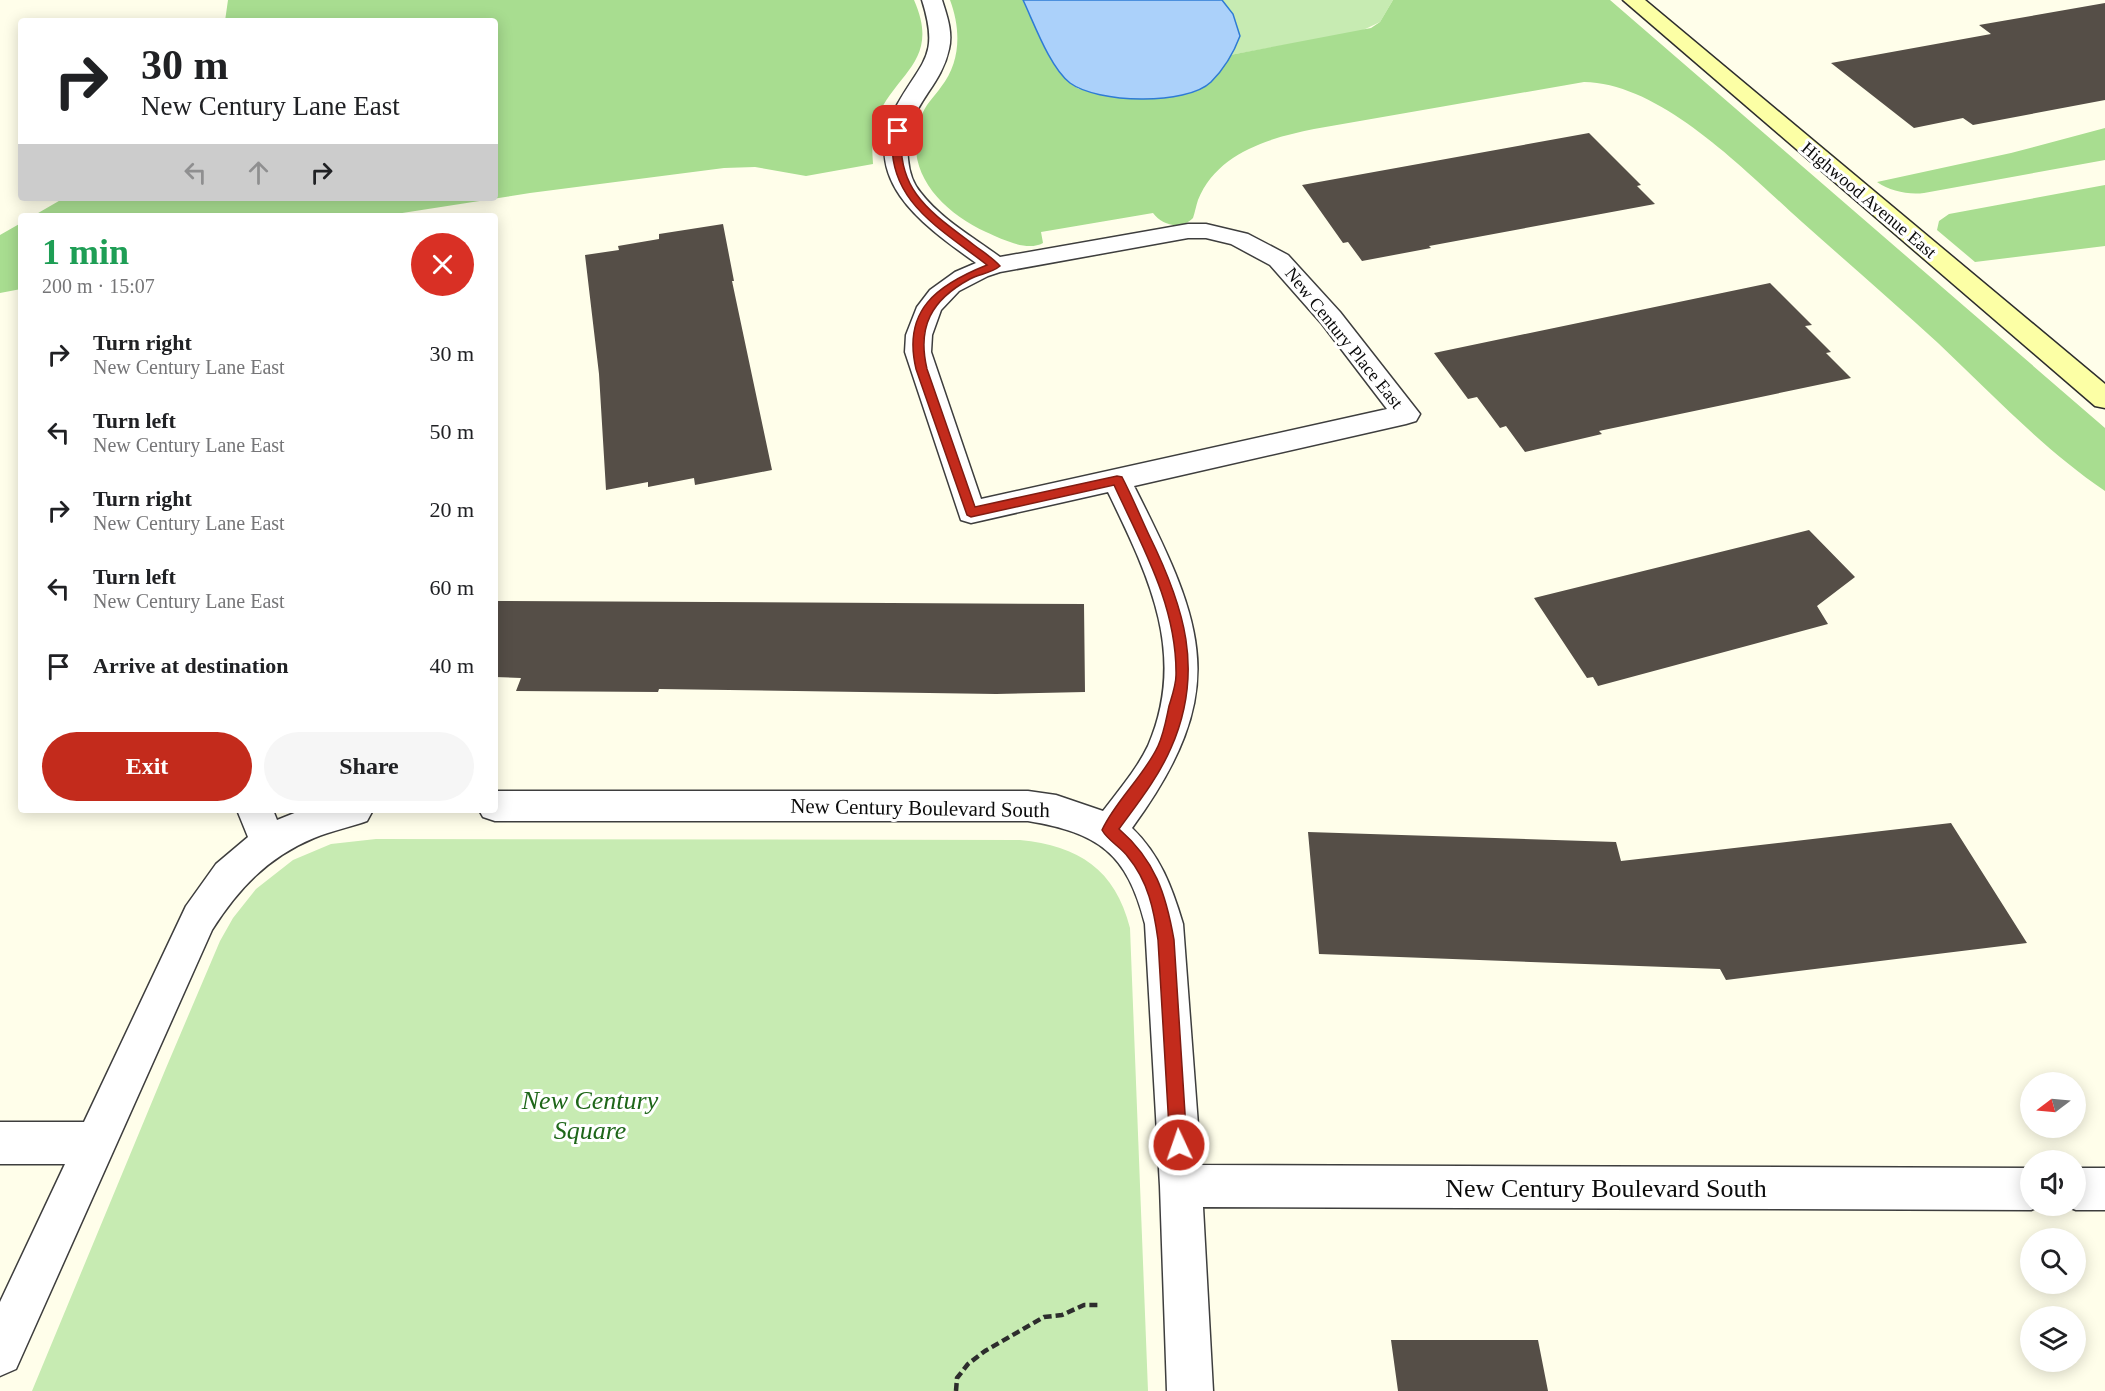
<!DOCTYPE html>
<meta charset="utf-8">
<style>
:root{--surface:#fff;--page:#f6f6f6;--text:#202124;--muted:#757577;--accent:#c32b1c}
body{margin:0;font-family:Georgia,serif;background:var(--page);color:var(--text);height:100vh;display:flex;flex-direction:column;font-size:22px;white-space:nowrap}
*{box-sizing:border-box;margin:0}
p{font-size:20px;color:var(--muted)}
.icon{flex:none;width:33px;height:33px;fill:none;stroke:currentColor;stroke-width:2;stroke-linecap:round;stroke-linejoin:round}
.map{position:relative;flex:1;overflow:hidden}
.panel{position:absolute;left:18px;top:213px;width:480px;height:600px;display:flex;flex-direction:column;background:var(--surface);border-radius:6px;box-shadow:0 3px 15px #0003}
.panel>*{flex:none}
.hud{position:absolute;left:18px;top:18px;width:480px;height:183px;border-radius:6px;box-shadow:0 3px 15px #0003;background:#fff;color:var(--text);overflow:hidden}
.needle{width:39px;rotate:254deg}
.buttons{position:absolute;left:2020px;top:1072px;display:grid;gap:12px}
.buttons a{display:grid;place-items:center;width:66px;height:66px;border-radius:50%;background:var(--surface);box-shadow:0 3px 15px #0003;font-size:30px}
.pin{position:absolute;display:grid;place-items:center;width:51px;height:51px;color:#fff;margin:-26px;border-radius:12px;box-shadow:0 3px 9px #0006}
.me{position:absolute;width:66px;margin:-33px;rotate:357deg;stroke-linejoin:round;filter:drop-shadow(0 0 4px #0008)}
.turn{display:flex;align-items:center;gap:21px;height:126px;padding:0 24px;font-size:27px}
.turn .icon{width:78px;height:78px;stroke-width:2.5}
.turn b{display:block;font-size:42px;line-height:51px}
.lanes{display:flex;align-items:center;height:57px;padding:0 24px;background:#0003;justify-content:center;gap:30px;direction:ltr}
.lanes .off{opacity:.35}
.round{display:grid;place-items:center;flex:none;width:63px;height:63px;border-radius:32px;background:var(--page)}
.overview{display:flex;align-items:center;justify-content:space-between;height:102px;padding:0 24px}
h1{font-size:36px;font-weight:800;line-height:45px;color:#1e9e55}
.action{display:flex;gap:12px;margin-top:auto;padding:12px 24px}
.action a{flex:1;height:69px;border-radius:36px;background:var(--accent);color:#fff;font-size:24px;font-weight:800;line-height:69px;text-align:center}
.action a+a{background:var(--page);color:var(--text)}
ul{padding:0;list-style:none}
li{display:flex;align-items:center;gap:18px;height:78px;padding:0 24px}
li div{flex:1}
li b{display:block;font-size:22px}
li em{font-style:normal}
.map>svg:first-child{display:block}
</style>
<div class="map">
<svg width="2105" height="1391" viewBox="0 0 2105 1391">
<rect width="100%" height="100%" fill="#fffeea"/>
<path fill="#c7ebb2" d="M1222,0H1393L1380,22L1359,32L1230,55C1241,38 1235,14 1222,0Z
M376,839L1020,840C1079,846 1115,869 1130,928L1148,1391H32L166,1068L220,941L233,918L256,889L293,860L331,844Z"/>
<path fill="#a8dd90" d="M228,0H914C941,61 896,72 877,118C871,133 872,148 873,164L806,176L755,167L724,168L530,193L383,216H33L64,198H495V21H225Z
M950,0H1023C1037,29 1050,72 1079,89C1112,92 1153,104 1185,94C1199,90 1222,67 1230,55L1371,28L1380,22L1393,0H1610L2105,428V491C2043,449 1992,394 1938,343C1893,302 1847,262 1802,222C1746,172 1662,83 1584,82L1314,129C1269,138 1217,153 1198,200C1196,206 1195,212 1193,218C1181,230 1163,226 1153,213L1041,232L1043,243C1027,252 1002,239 986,232C941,211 901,170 921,117C925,105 934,97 941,87C961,62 961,29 950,0Z
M2105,128V160L1924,193C1908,195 1890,191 1877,182L2011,153Z
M2105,185V246L1975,262L1937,230L1939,221L1949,214Z
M21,223V289L0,293V235Z"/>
<path fill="#abd1fa" stroke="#2e7bd5" stroke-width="1.5" d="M1023,0H1222L1233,14L1240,36C1234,52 1223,70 1211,82C1186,106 1097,103 1070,83C1050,68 1034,23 1023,0Z"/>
<path fill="#554e47" d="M2105,3V100L1973,125L1963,118L1914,128L1831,63L1991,34L1979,25Z
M1589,133L1641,185L1637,186L1655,204L1429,246L1431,248L1362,261L1348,242L1343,243L1302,185Z
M723,224L734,281H732L772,470L695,485L694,478L648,487V482L606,490L599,374L585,255L619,250L618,246L659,239V234Z
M1770,283L1812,325L1805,326L1831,352L1826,353L1851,378L1599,431L1602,434L1525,452L1506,426L1500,428L1477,397L1468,399L1434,353Z
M1809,530L1855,577L1817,606L1828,624L1598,686L1593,677L1587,678L1534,598Z
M495,601L1084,604L1085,692L996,694L659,689L658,692L516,691L521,678L495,677Z
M1951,823L2027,943L1726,980L1720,969L1319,954L1308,832L1616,842L1621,861Z
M1391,1340H1538L1548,1391H1398Z"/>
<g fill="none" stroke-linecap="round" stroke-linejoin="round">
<g stroke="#3e3e3e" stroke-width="3">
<path id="street" d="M922,0H942C947,16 953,32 949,49C940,92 902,107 908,159C909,171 913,184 921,193C941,219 973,237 1000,257L1188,224H1206L1248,234L1288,255L1340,312L1420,414L1416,421L1406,424L1134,486C1205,626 1232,691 1132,828C1160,855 1172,887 1183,924L1201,1165L2031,1168V1206H2041L2031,1210L1203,1207L1213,1391H1167L1160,1186L1145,924C1127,853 1099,833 1028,821H495L483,817L479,810H495V791H1028L1056,795L1103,811C1119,790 1137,769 1148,746C1188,654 1148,575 1108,492L971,523L961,520L905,352L906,335L917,307L930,290L955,272L976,263C923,225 856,179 897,105C922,60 940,57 922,0ZM1188,238H1206L1231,244L1270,265L1322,324L1387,409L981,499L931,352L932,335L941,310L959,291L988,276L1000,272Z
M237,810H273L277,820L302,810H373L367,821C350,827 331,831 314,838C268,857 238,889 212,930L16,1369L0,1376V1302L65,1164H0V1122H84L186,906L216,864L248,837Z
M2076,1168H2105V1210H2076L2066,1206H2076Z"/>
</g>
<g stroke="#2d2d2d" stroke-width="3">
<path id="secondary" d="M1623,0H1645L2105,384V408L2095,406Z"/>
</g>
<path stroke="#2d2d2d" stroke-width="4.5" stroke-dasharray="8 4" stroke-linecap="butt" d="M956,1391L957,1378L968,1364L985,1351L1044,1317L1062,1315L1084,1305H1099"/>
<use href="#street" fill="#fff" fill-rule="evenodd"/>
<use href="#secondary" fill="#fcffa5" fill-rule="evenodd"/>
</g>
<path fill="#c32b1c" stroke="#7f1c12" stroke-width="1.5" d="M898,128L902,131C895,191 932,213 974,245C983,252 993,258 1000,266C992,273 979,274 970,279C931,300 917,327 927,369L975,507L1117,476L1122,477C1132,496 1140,516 1149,535C1184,606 1205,671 1171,748C1158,778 1138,803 1119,829C1155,860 1166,894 1174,940L1187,1145L1185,1151L1179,1153L1173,1151L1170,1145L1158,940C1154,910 1148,881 1128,857C1121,847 1108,841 1102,830C1116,800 1144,776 1158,746C1164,733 1166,720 1169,706C1172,696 1176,685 1176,675C1177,606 1142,546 1114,485L971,517L967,515L916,369C902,310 937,285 987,265C940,228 884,200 893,131Z"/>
<g text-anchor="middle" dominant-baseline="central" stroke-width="6" stroke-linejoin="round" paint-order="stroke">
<g font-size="18" fill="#0b0b0b" stroke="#fff">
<text transform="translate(1869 200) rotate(40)">Highwood Avenue East</text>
<text transform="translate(1344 338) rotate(51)">New Century Place East</text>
</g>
<g font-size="21" fill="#0b0b0b" stroke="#fff">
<text transform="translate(920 808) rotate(1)">New Century Boulevard South</text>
</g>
<g font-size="26" font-style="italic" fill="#1e6619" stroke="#fff">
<text x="590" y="1100">New Century<tspan x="590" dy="30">Square</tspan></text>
</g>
<g font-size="26" fill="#0b0b0b" stroke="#fff">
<text x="1606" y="1188">New Century Boulevard South</text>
</g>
</g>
</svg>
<div class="buttons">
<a><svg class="needle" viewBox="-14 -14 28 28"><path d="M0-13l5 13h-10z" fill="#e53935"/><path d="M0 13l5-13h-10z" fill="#757577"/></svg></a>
<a><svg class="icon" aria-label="sound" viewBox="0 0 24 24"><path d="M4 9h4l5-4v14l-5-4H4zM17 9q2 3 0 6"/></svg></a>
<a><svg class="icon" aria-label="search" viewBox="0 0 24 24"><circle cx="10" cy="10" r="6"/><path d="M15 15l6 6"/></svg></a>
<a><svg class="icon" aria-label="layers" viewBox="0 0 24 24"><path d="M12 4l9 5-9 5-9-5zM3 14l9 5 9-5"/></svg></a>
</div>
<div class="pin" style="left:898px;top:131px;background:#d93025"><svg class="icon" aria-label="arrive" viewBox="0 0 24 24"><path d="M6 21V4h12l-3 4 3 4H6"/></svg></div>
<svg class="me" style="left:1179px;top:1145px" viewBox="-20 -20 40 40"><circle r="17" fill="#c32b1c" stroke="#fff" stroke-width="3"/><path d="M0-11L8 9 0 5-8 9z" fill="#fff"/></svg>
<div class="hud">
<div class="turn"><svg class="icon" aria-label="right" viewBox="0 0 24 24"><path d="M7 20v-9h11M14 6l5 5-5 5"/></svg><div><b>30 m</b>New Century Lane East</div></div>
<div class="lanes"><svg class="icon off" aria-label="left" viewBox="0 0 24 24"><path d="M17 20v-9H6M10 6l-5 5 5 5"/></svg><svg class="icon off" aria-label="ahead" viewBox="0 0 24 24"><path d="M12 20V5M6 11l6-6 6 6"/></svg><svg class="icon" aria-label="right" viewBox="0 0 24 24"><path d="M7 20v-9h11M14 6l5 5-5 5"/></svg></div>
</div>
<section class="panel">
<div class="overview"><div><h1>1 min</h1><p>200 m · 15:07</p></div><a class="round" style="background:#d93025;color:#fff"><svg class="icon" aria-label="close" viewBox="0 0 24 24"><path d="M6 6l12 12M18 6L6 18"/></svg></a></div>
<ul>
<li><svg class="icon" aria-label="right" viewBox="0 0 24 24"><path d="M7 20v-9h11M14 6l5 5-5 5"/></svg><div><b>Turn right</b><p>New Century Lane East</p></div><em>30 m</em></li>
<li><svg class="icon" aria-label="left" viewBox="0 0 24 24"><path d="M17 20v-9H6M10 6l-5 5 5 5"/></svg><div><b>Turn left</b><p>New Century Lane East</p></div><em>50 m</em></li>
<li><svg class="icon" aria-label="right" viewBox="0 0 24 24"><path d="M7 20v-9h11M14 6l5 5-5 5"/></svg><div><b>Turn right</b><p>New Century Lane East</p></div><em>20 m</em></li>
<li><svg class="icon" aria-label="left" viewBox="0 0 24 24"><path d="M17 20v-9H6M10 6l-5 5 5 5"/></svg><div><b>Turn left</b><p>New Century Lane East</p></div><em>60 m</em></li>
<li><svg class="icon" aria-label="arrive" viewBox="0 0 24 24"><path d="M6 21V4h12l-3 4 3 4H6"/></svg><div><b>Arrive at destination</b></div><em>40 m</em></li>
</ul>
<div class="action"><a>Exit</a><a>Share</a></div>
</section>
</div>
